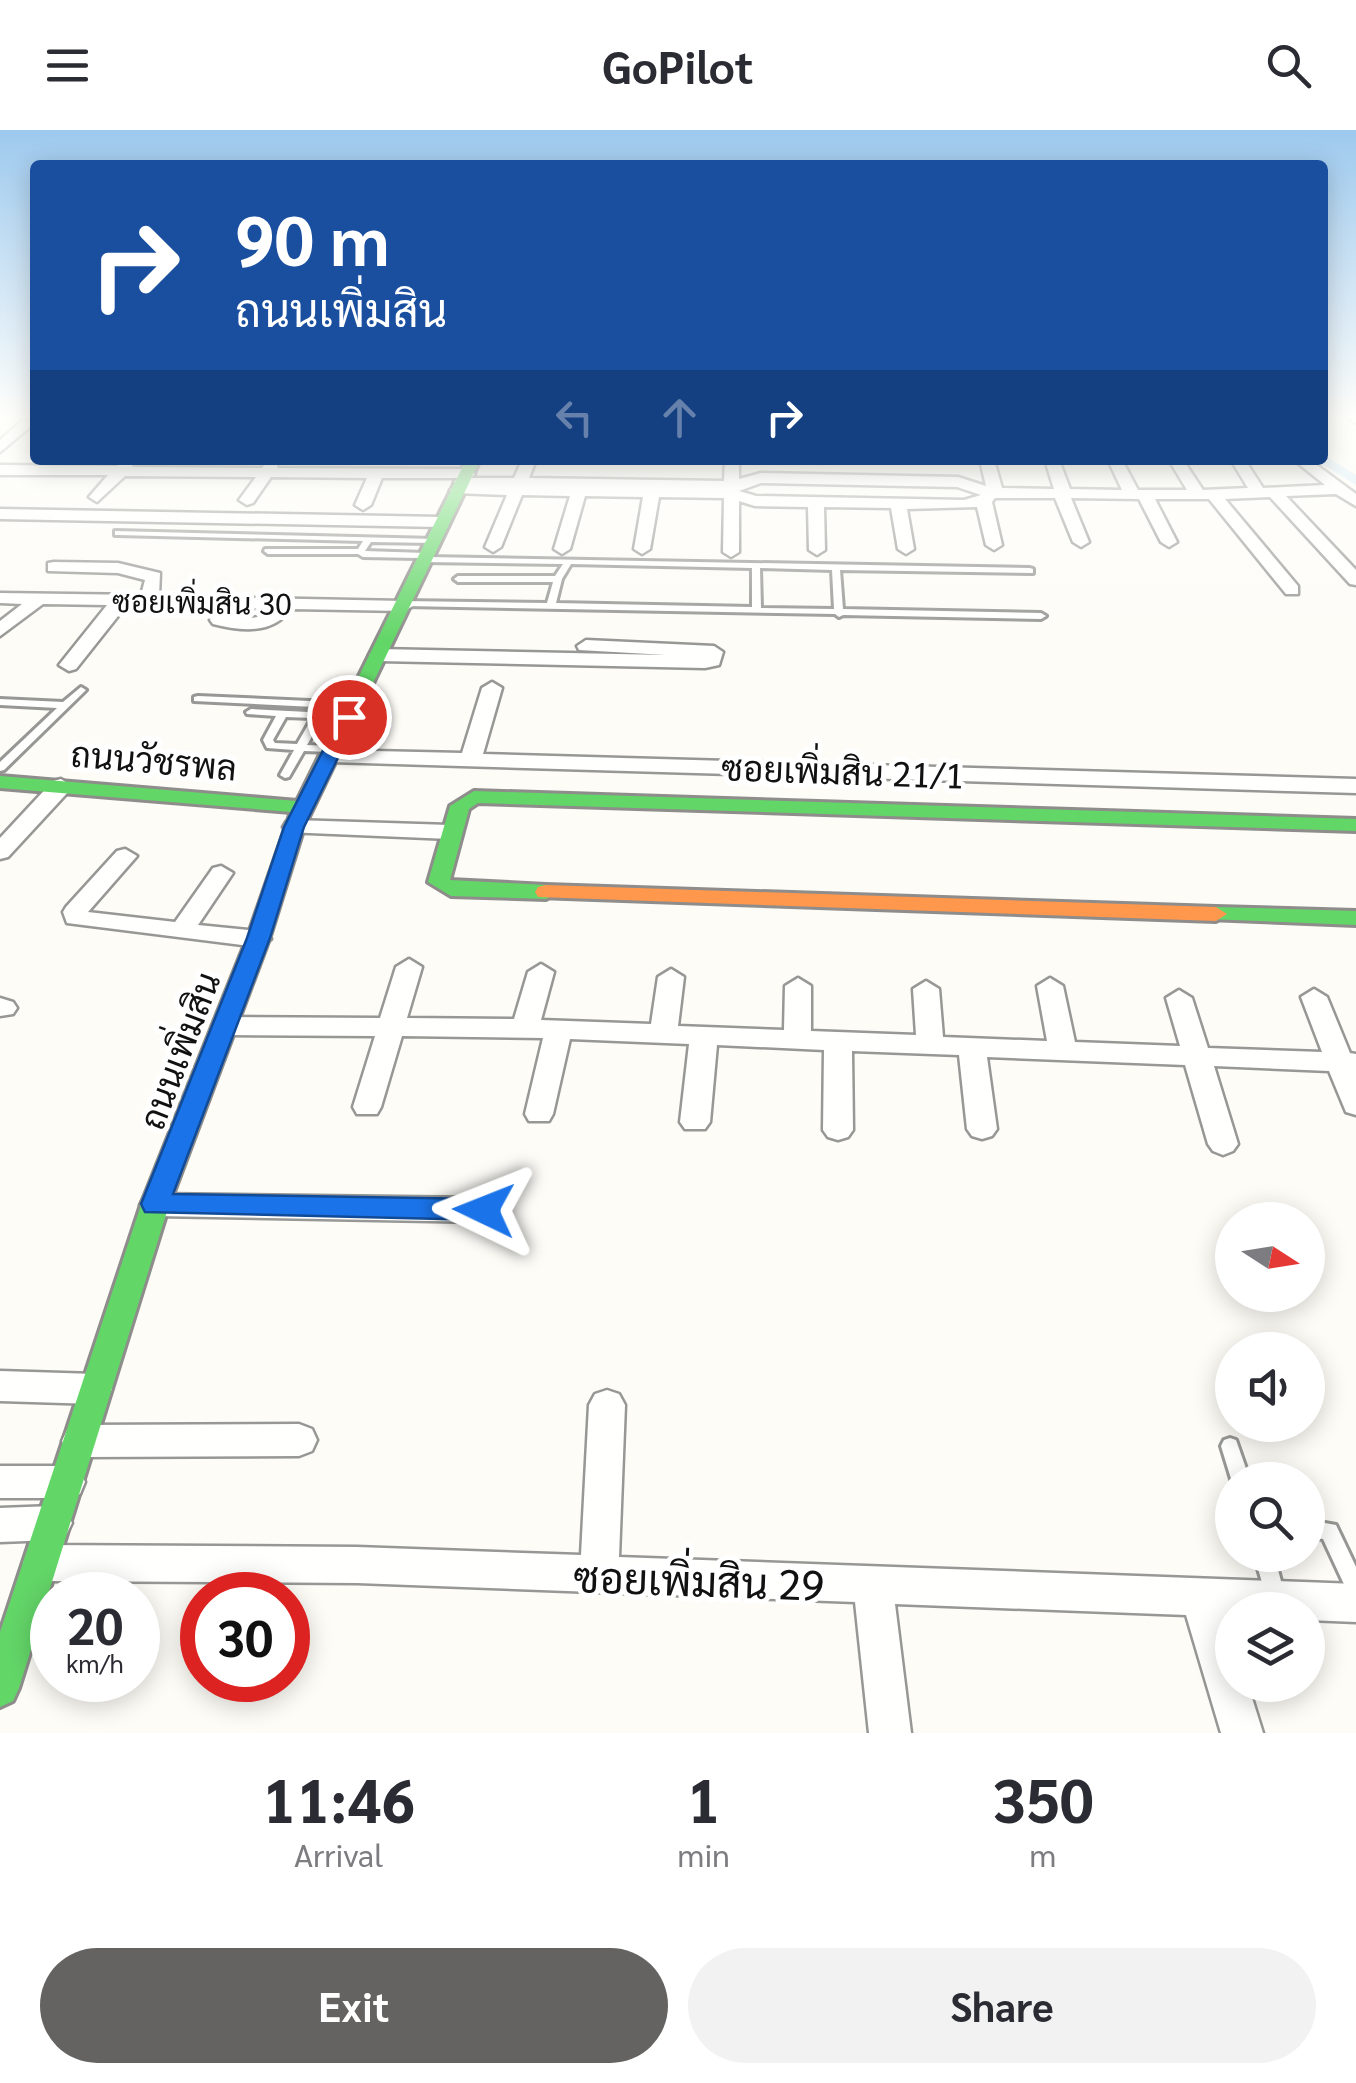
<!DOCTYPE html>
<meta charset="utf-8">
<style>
:root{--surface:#fff;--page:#f2f2f3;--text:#2b2b33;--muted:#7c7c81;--accent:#646362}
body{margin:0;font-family:Georgia,Sarabun,serif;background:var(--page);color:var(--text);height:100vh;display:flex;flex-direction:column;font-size:38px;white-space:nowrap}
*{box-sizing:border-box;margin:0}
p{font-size:32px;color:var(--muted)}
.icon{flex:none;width:55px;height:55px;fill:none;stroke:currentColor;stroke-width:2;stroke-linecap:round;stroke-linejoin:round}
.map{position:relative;height:1603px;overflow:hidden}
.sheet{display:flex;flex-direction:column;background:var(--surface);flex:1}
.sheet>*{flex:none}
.hud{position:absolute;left:30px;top:30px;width:1298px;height:305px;border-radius:10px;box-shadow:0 5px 25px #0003;background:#1a4fa0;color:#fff;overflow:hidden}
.needle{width:65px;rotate:102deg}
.tools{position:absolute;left:1215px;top:1072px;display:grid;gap:20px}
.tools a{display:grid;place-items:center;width:110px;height:110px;border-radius:50%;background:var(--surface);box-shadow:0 5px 25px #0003;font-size:50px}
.speed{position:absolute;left:30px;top:1442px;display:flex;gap:20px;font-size:50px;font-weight:700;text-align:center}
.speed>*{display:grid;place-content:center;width:130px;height:130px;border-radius:50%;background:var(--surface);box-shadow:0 5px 25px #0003;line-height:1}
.speed small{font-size:25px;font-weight:400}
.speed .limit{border:15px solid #d22;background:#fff;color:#111}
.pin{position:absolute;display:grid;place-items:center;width:85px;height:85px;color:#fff;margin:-42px;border:5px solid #fff;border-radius:50%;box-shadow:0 2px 10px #0007}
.me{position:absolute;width:110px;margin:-55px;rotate:272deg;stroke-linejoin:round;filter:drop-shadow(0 0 8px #0008)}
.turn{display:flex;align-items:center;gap:35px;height:210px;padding:0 40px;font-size:45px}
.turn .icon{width:130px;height:130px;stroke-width:2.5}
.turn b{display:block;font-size:70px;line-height:85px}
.lanes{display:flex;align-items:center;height:95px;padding:0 40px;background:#0003;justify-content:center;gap:50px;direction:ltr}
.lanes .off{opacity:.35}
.eta{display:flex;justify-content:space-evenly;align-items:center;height:170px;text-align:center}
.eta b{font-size:60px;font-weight:700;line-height:70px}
.action{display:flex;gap:20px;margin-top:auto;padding:20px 40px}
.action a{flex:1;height:115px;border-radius:60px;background:var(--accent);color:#fff;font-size:40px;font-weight:700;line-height:115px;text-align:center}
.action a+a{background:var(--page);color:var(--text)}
header{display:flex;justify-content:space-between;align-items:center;height:130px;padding:0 40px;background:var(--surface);font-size:45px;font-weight:700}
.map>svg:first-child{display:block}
</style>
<header><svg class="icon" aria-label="menu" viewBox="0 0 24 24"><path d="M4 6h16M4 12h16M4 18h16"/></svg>GoPilot<svg class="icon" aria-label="search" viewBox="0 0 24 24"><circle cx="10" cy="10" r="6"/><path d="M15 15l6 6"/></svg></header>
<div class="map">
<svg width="1356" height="1603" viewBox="0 0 1356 1603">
<rect width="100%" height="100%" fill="#fdfcf7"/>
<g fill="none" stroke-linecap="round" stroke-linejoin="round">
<path fill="#cde8f7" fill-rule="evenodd" d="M1322,324L1356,345V355L1317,331L1322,330Z"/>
<g stroke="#979795" stroke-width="6">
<path id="lane" d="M115,401L435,409L436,411L432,413L371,412L365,421L425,423L429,427L1030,438L1033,439V443L840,440L843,479L1041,483L1046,486L1041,489L843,485L839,487L835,484L406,476L403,475V471L547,473L553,452H458L454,449L458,446H555L563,434L423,432L419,428L363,427L358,424H268L264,421L265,419H358L363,411L118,405H115ZM571,434L752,438V477L556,473L562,449ZM760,438L832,440L834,479L761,478Z
M81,557L86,560L84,562L4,640L0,641V632L57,578L0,575V569L63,572Z
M198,566L354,573L359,576L354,579L194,571V567Z
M251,579L347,584L352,587L347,590L322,589L307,615L331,616L336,619L331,622L304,621L289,647L285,648L280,645L294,620L267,618L263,610L276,586L247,584L246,582ZM286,587L312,588L297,614L275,613L273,610Z
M1230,1308L1236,1310L1250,1350L1232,1352L1221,1316L1224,1310Z
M1308,1390L1336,1395L1356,1437V1467L1349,1465L1323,1409L1308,1407Z
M1254,1425H1274L1285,1466L1282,1473L1275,1475L1268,1473Z"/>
</g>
<g stroke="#979795" stroke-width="5">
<path id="street" d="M1345,285H1356V293Z
M23,290L35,293L0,322V310Z
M129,330L133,337L262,338L268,330H278L277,338L467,339L475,344L471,348H514L522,330H536L529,348L724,351L725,330H739V349L761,343L958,347L986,356L980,330H994L1002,358L1054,359L1045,330H1059L1070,359L1122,360L1108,330H1122L1138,360H1187L1169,330H1183L1203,360L1248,358L1231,330H1245L1263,358L1325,355L1294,330H1310L1356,364V376L1336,364L1286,366L1356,440V455L1350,454L1270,367L1225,369L1298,456V464H1286L1209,369H1155L1177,412L1169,417L1161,412L1139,369L1071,368L1089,412L1081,417L1073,412L1055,368H995L992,372L1002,415L994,420L986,415L977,377L907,379L914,419L906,424L898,419L891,378L824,377L825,420L817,425L809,420L808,377L755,376L739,371V422L731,427L723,422L724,368L659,367L650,419L642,424L634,419L643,367L585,366L570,419L562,424L554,419L570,366L522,365L501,417L493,422L485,417L507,365L453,363L450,360L458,355L454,352L458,348H382L371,375L363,380L355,375L367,348L271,347L253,373L247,375L239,370L256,347L125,346L97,372L89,367L108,345H0V335L117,336ZM761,353L957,357L981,365L964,370L756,366L739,361Z
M0,379L442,387L450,392L442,397L0,389Z
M54,432L118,433L160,443L159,466L404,471L413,476L404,481L291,479C272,505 241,501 213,494L210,490L217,478L126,476L76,539L69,541L59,535L107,475L43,474L0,506V491L22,474L0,473V463L141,465L145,450L118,443L48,441V433ZM235,478L273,479C260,490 246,489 230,487Z
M586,510L714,516L723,522L719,535L705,538L379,531L369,525L379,519L666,525L579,520L577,516Z
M492,552L502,558L483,624L1356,649V663L330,632L319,626L330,620L462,623L482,558Z
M61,649L72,656L69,661L8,727L0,729V708L53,651Z
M294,690L450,695L461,702L450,709L286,702L283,697L286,692Z
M125,719L137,726L88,782L175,792L213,738L221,736L233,743L198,795L258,801L271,809L258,817L67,793L63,782L66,777L117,721Z
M409,829L422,837L407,888L514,889L528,842L541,834L554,842L541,890L651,894L658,847L671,839L684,847L678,896L784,900L785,856L798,848L811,856V901L916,905L913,859L926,851L939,859L943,907L1047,911L1037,856L1050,848L1063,856L1075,912L1180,916L1166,868L1179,860L1192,868L1208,918L1322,922L1301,867L1314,859L1327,867L1350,923L1356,924V985L1346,982L1329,941L1214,936L1238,1014L1233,1021L1223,1025L1213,1021L1208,1014L1185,935L987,927L997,999L992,1006L982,1009L972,1006L967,999L959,925L852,921L853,1000L848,1007L838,1010L828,1007L823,1000L824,920L717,915L710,992L705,999H685L680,992L689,914L570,909L553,984L549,991H529L525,984L543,908L402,906L381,977L377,984H357L353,977L375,906L226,905L216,902L212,896L216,890L226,887L380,888L396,837Z
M0,868L13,872L17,878L13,884L0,886Z
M155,1064L484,1068L495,1072L500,1080L495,1088L484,1092L155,1086L144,1083L140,1075L144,1067Z
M0,1241L95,1244L107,1249L112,1259L107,1269L95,1274L0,1271Z
M607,1260L619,1264L625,1275L619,1427L1356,1454V1492L1308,1490V1480H1232V1487H1227L1232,1506V1555H1248L1263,1603H1221L1186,1485L895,1474L911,1603H869L855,1472L357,1453L42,1451L28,1446L23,1433L28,1420L42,1415L357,1417L581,1425L589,1275L595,1264Z
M299,1294L312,1299L317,1310L312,1321L299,1326L80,1327L67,1322L62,1311L67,1300L80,1295Z
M0,1336H67L80,1340L85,1352L80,1364L67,1368H0Z
M53,1376L66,1381L72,1393L66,1405L53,1410L0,1412V1378Z"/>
</g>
<g stroke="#8e8d8b" stroke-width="6">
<path id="fast" d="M466,330H480L304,697L269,809L169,1075L19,1558L13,1571L0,1577V1502L141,1075L247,809L291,682L0,658V646L297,671Z
M474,661L1356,689V701L478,673L469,679L450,750L546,755L557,762L546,769L451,766L428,752L450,676Z
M1216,777L1356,781V795L1208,789L1205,784Z"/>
</g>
<g stroke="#8e8d8b" stroke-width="6">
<path id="slow" d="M546,755L1216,777L1227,784L1216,791L538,767L535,762L538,757Z"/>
</g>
<use href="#lane" fill="#fffffe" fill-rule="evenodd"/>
<use href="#street" fill="#fffffe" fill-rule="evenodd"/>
<use href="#fast" fill="#63d668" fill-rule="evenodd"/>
<use href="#slow" fill="#ff974d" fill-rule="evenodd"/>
</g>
<linearGradient id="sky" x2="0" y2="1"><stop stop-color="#9dc9ee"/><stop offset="0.56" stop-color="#fefefb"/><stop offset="1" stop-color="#fefefb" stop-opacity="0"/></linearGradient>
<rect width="1356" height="510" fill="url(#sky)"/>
<path fill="#1a73e8" stroke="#114b97" stroke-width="2.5" d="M349,582L358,587L304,697L270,808L173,1064L484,1069L494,1072L499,1080L494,1087L484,1090L145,1082L141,1074L247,808L284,697L340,587Z"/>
<g text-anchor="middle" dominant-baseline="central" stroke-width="10" stroke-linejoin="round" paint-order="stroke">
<g font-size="30" fill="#111" stroke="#fff">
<text transform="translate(202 471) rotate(1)">ซอยเพิ่มสิน 30</text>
</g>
<g font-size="35" fill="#111" stroke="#fff">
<text transform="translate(154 629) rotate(5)">ถนนวัชรพล</text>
<text transform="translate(843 640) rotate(2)">ซอยเพิ่มสิน 21/1</text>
<text transform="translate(178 920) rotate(-69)">ถนนเพิ่มสิน</text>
</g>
<g font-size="42" fill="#111" stroke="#fff">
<text transform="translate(699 1449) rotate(2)">ซอยเพิ่มสิน 29</text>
</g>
</g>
</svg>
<div class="tools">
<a><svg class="needle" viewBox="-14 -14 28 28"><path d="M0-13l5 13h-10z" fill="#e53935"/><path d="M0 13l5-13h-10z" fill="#7c7c81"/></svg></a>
<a><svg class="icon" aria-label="sound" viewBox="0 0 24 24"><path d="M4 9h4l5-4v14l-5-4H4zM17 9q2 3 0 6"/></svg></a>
<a><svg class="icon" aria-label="search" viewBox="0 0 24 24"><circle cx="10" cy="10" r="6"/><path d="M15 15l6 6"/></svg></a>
<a><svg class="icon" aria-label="layers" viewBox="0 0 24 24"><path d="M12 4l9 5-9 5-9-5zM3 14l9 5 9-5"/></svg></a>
</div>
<div class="speed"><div>20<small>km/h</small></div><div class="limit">30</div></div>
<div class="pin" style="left:349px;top:587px;background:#d93025"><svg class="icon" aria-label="arrive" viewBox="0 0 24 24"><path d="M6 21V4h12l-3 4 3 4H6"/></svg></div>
<svg class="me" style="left:484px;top:1080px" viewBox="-20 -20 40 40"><path d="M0-17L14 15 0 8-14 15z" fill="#1a73e8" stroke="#fff" stroke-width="4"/></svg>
<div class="hud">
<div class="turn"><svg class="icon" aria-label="right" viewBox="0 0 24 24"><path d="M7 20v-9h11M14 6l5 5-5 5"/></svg><div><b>90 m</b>ถนนเพิ่มสิน</div></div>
<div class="lanes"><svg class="icon off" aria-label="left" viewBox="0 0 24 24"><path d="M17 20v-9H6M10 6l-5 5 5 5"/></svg><svg class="icon off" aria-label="ahead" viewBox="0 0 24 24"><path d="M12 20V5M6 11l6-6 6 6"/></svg><svg class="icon" aria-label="right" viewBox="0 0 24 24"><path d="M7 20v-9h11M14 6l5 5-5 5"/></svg></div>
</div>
</div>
<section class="sheet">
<div class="eta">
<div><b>11:46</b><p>Arrival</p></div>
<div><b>1</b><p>min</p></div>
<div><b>350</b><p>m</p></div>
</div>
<div class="action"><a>Exit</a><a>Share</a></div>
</section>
